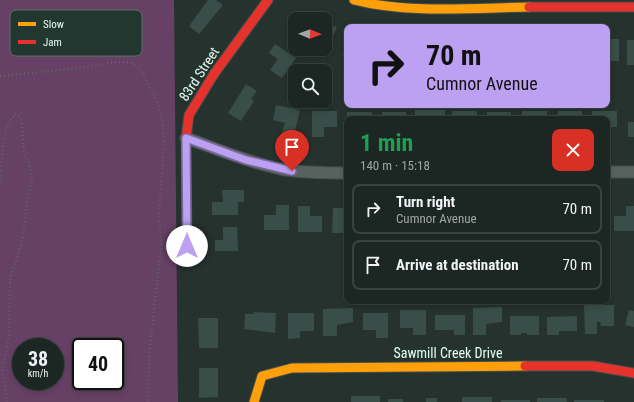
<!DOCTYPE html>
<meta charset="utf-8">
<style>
:root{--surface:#1c2622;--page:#252e2a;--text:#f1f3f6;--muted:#a0a5a5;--line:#3a4340}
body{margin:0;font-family:"Roboto Condensed",sans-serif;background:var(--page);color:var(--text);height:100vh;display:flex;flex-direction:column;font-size:15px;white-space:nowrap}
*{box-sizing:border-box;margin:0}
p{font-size:13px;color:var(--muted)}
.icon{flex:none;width:22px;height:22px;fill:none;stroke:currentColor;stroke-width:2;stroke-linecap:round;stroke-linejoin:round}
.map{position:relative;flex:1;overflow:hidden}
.panel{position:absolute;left:344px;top:116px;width:266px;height:188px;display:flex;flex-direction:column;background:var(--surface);border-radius:8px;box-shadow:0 2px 6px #0003,0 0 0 1px var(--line)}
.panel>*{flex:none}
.guide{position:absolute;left:344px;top:24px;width:266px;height:84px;border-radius:8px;box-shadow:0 2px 6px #0003,0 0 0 1px var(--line);background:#bca0f2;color:#111;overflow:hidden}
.needle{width:26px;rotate:91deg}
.tools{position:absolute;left:288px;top:12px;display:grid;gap:8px}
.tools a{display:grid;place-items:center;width:44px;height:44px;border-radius:8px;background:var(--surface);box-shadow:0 2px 6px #0003,0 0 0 1px var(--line);font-size:20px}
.speed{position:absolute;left:12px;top:338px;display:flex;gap:8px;font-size:20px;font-weight:700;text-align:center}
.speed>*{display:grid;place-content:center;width:52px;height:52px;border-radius:50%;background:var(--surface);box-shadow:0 2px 6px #0003,0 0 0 1px var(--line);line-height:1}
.speed small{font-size:10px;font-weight:400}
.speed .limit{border:2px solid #111;border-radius:6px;background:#fff;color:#111}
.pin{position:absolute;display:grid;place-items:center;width:34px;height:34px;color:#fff;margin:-41px -17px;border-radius:50% 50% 50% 0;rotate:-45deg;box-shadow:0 0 4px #0007}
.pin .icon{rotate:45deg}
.me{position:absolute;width:44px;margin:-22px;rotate:0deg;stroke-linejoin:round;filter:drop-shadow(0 0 3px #0008)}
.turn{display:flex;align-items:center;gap:14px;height:84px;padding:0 16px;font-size:18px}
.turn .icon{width:52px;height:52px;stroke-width:2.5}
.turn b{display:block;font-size:28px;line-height:34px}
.round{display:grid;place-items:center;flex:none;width:42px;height:42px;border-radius:8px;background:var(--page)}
.overview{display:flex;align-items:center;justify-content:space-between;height:68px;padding:0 16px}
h1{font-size:24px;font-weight:700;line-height:30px;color:#1e9e55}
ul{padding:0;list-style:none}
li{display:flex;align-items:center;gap:12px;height:50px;margin:0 8px 6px;padding:0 8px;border:2px solid var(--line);border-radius:8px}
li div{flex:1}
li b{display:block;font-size:15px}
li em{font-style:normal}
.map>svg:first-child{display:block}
</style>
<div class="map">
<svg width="634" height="402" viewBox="0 0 634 402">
<rect width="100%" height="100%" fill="#26322e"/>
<path fill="#664165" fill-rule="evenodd" d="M0,0H174L178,402H0ZM21,347H55V381H21ZM81,347H115V381H81Z"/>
<path fill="#394e48" d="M208,0H216L223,5L199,34L189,26Z
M325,22L337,27L326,52L318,49H325Z
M346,38H347V57L342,56Z
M607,39H619V61H610V64H607Z
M627,40H634V65H627Z
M275,44L296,58L282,78L270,70L278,59L269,53Z
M246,84L257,91L251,99L254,101L241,121L228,113Z
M276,105L300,110L294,135L282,132L285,123L273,120Z
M415,110H445V119H415Z
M312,111H337V127H324V137H312Z
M452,111H477V119H452Z
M522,111H547V119H522Z
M558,111H582V119H557Z
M592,111H617V127H607V119H592Z
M347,112H372V119H347Z
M382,112H406V119H382Z
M487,112H511V119H487Z
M628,122H634V137H628Z
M222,190H244V202H238V215H212V202H223Z
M276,205H289V230H264V215H276Z
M298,206H310V216H322V232H298Z
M626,206H634V231H614V216H626Z
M333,208H345L347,233H332Z
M223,227H237L238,251H215V240H223Z
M584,305H614V326H601L600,322H597V334H585Z
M502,307V322L486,324V335H473V308Z
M353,308V322L337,325V336H323V309Z
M400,310H426V335H413V328H400Z
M629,310L634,311V327L625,325Z
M254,312L276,313L275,333L244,329L245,314H254Z
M288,313H314V331H300V338L288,339Z
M363,313H388V338H376V330H363Z
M435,315H465V335H454V330H435Z
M510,316H539V335H527V333H521V335H510Z
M577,316V331H559V335H547V317Z
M198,318H218V348H199Z
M199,368H218V397L199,398Z
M351,396H380V402H351Z
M462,397H492V402H462Z
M426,398H437V402H426Z
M537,398H566L567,402H537Z
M388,399H403V402H388Z
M501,400H530V402H501Z
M574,400H604V402H574Z"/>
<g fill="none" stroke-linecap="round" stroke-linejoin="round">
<g stroke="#434f4a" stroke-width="13">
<path id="street" d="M186,138C217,149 247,162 280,169C302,173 325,173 347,173
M607,172H634"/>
</g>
<g stroke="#434f4a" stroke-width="11">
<path id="slow" d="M354,0C407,14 474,8 529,7
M254,402L262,376L292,368L525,366"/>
</g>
<g stroke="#434f4a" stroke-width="11">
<path id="jam" d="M529,7H634
M187,246L186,138L189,115L214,74L268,0
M525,366H593L634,373"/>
</g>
<path stroke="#5e6864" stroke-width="2" stroke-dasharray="1 3" stroke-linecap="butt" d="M0,76L80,68L115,62H130L137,66L142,72L159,105L163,124L164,142L159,212L161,245L149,356L148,402
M0,187C2,164 0,132 15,114L18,115L22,122L24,152L30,167L32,182L27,200L23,238L10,279L9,337L2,371L7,402"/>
<use href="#street" stroke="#57615d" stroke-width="11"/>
<use href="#slow" stroke="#ff9f0a" stroke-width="9"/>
<use href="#jam" stroke="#e5322d" stroke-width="9"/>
</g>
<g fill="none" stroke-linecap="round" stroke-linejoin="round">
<g stroke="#7a689d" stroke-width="10">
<path id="route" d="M187,246L186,138L246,160L292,171"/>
</g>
<use href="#route" stroke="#bca0f2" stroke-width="7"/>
</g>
<g text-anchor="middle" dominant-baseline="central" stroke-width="3" stroke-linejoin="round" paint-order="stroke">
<g font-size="14" fill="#ebf9f3" stroke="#21372f">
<text transform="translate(199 74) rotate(-57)">83rd Street</text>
<text x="448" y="353">Sawmill Creek Drive</text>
</g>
</g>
<rect x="10" y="10" width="132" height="46" rx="6" fill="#21372f" stroke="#5e716a" stroke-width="1"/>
<rect x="18" y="22" width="18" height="4" fill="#ff9f0a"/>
<rect x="18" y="40" width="18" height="4" fill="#e5322d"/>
<g font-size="11" fill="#ebf9f3">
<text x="43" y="28">Slow</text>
<text x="43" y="46">Jam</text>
</g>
</svg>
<div class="tools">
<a><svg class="needle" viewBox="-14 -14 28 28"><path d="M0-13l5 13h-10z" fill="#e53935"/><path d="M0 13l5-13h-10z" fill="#a0a5a5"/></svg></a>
<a><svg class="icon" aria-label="search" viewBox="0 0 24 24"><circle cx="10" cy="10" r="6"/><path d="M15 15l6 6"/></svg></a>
</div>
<div class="speed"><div>38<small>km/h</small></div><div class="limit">40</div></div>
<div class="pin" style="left:292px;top:171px;background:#d93025"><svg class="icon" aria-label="arrive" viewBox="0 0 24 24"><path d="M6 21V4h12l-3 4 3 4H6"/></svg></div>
<svg class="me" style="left:187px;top:246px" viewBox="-20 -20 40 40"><circle r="19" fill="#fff"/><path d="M0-13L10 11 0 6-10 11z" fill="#bca0f2"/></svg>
<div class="guide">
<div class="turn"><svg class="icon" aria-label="right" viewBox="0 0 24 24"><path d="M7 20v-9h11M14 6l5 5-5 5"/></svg><div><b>70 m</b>Cumnor Avenue</div></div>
</div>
<section class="panel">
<div class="overview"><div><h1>1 min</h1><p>140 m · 15:18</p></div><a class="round" style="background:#d93025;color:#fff"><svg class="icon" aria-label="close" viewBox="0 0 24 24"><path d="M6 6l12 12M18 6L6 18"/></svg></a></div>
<ul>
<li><svg class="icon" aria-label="right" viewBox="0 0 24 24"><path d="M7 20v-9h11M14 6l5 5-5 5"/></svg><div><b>Turn right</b><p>Cumnor Avenue</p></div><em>70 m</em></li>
<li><svg class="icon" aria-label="arrive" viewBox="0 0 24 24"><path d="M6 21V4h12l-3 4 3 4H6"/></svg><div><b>Arrive at destination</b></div><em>70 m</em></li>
</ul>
</section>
</div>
